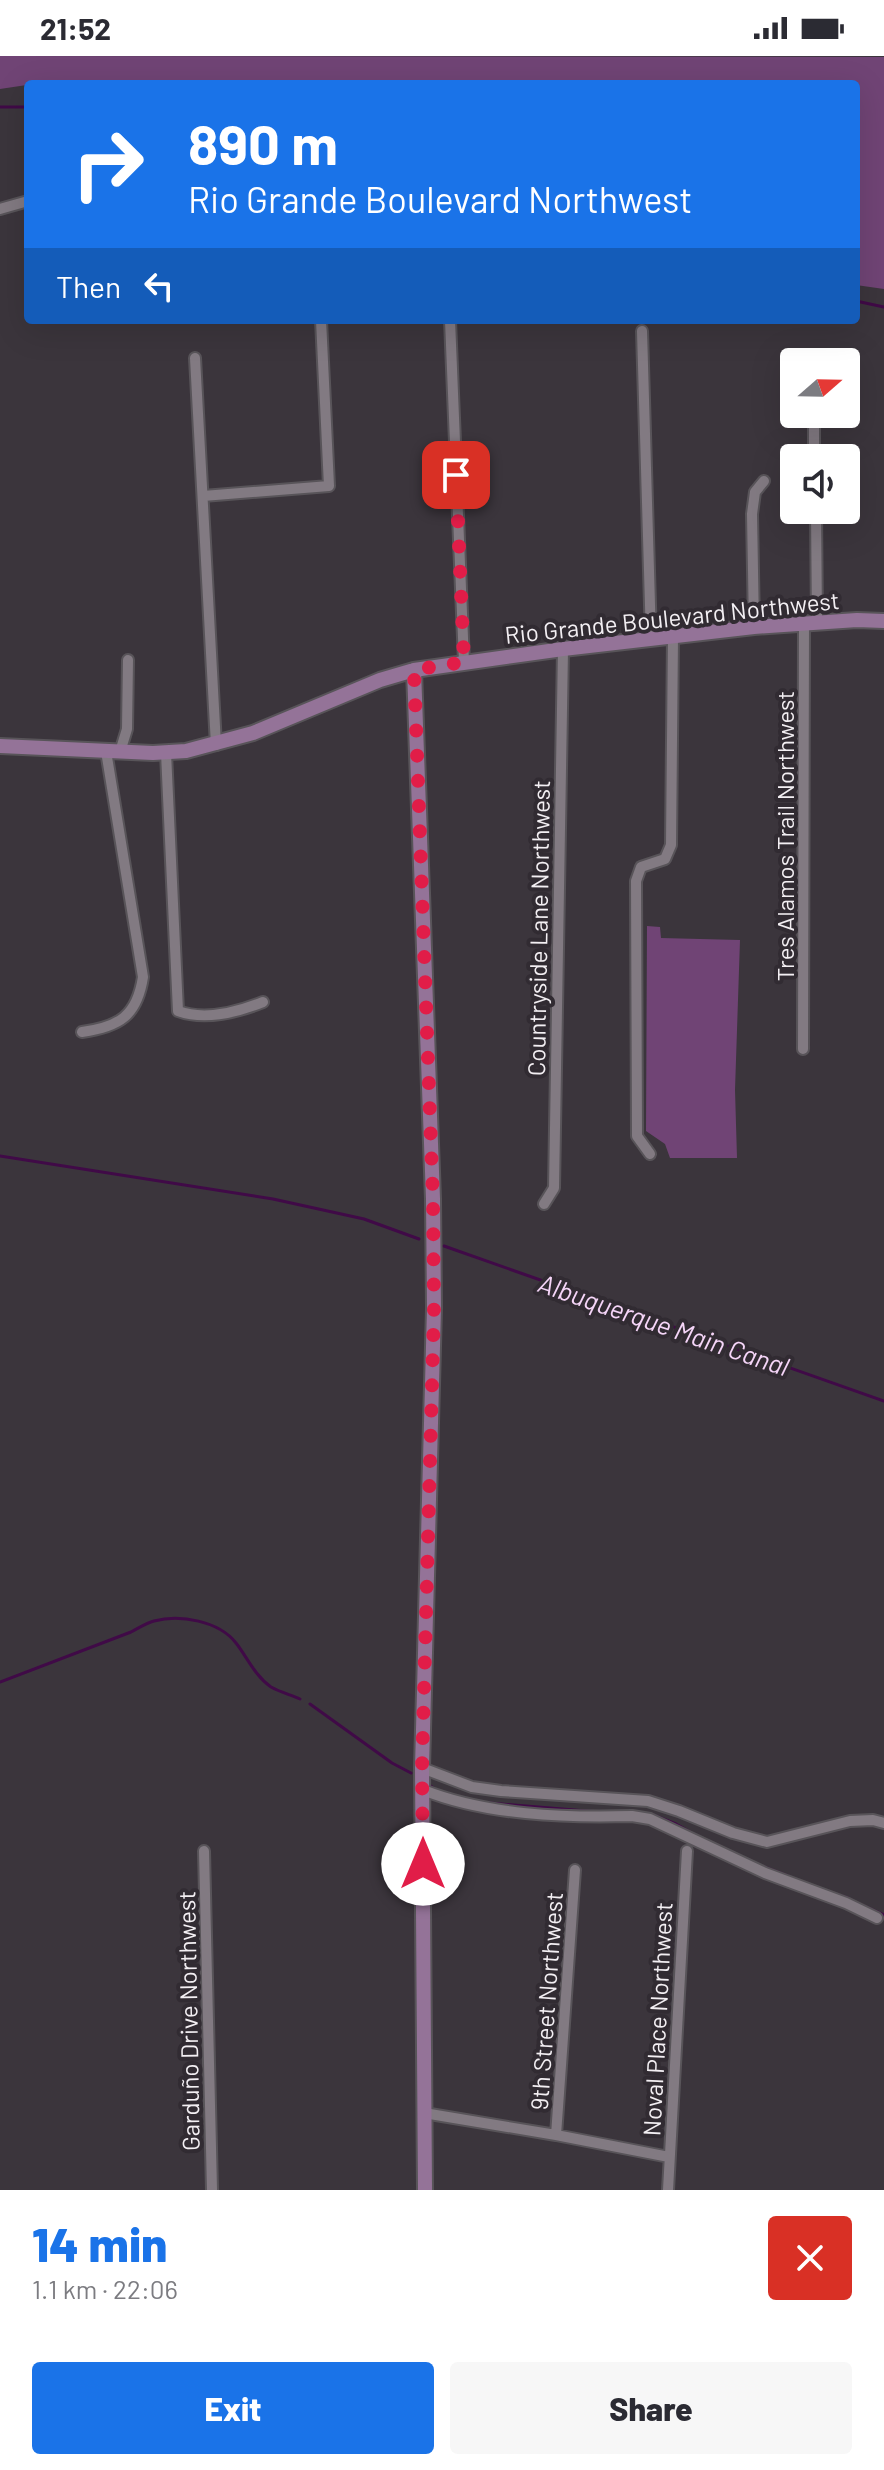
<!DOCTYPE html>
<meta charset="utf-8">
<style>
:root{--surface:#fff;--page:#f7f7f7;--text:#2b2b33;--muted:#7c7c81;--accent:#1a73e8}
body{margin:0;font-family:Barlow,sans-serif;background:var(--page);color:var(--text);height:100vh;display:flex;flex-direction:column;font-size:30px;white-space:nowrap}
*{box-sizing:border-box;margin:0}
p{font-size:26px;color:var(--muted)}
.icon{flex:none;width:44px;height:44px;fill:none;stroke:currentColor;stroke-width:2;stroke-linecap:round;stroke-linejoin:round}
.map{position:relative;height:2134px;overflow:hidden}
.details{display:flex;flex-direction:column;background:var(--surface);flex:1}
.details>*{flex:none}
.banner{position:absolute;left:24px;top:24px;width:836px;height:244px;border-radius:8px;box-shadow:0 8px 32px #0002;background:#1a73e8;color:#fff;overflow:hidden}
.needle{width:52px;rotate:70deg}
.controls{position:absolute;left:780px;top:292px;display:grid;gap:16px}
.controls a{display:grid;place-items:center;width:80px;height:80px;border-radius:8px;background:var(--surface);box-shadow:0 8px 32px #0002;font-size:40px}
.pin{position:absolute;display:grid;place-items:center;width:68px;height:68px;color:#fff;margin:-34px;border-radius:16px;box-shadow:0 4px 12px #0006}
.me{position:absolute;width:88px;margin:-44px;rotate:0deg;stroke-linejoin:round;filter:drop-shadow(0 0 6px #0008)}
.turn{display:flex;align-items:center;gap:28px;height:168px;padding:0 32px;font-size:36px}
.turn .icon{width:104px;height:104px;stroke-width:2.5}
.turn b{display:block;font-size:56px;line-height:68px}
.then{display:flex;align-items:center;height:76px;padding:0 32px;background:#0003;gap:16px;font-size:30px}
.round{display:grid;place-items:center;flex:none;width:84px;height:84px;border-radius:8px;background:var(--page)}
.head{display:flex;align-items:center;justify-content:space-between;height:136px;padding:0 32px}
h1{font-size:48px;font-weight:800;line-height:60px;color:var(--accent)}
.action{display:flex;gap:16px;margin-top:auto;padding:16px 32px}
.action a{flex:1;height:92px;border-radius:8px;background:var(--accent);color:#fff;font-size:32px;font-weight:800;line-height:92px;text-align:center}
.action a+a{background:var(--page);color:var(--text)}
.status{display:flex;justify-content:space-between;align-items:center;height:56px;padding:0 40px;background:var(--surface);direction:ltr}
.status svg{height:22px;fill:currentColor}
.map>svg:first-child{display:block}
</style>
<div class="status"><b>21:52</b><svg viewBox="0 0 49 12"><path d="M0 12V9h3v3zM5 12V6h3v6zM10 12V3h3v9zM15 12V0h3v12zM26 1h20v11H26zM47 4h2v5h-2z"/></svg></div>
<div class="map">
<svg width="884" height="2134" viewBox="0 0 884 2134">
<rect width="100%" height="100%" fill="#3b353c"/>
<path fill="#704475" d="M0,0L884,1V233L856,229V28L40,27L0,33Z
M647,870L660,871L661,882L740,884L735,1034L737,1102H670L665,1088L646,1075Z"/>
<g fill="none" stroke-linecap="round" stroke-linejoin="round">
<path stroke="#400a47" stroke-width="3" d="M0,51H28
M856,245L884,251
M0,1100L273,1143L364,1163L419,1183
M444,1190L884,1345
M0,1626L131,1576C139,1572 146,1567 154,1565C180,1558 219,1565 236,1587C247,1601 255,1620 271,1631C280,1636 291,1639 300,1643
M310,1648L392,1707L411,1717
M429,1729L436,1734
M490,1747L598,1756
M653,1759L676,1768L697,1780
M754,1807L788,1820
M832,1837L848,1842
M855,1846L884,1859"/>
<g stroke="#585459" stroke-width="14">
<path id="street" d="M0,153L28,145
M450,264L464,606
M642,275L651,583
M195,302L216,689
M814,358V402
M203,440L329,430L321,264
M816,454L817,566
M754,571L752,458L755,436L764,425
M120,696L127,673L128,604
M166,697L178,955C205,965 238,956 263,946
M82,976C119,971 137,960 143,921L106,695
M803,993L804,567
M650,1098L637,1080L636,825L641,811L665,803L671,789L673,580
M544,1148L554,1132L563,593
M422,1712L472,1731L501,1735L648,1745L679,1755L733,1777L767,1786L850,1765L873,1764L884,1767
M423,1734C486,1759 564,1762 632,1760L650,1763L765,1817L846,1847L877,1862
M204,1795L212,2134
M424,2057L556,2079L669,2101
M556,2079L575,1814
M668,2134L687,1795"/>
</g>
<g stroke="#585459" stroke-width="18">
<path id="secondary" d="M414,614L433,1143L434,1252L422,1712L425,2134
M0,690L153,697L186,695L253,677L380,624L414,614L563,593L754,571L857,564L884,565"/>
</g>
<use href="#street" stroke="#827a82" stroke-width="10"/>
<use href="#secondary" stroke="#947398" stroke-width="14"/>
</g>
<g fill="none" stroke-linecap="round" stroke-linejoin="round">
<path stroke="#e11d48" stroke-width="14" stroke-dasharray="0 25.2" d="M423,1808L422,1712L434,1252L433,1143L414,614L464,606L456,419"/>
</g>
<g text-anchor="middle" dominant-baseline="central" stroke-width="8" stroke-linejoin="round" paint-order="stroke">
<g font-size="24" fill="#f3eff3" stroke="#312b32">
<text transform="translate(672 561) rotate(-6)">Rio Grande Boulevard Northwest</text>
<text transform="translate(784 780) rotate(-90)">Tres Alamos Trail Northwest</text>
<text transform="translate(538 872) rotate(-89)">Countryside Lane Northwest</text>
<text transform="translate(546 1945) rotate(-86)">9th Street Northwest</text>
<text transform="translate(657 1963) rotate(-87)">Noval Place Northwest</text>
<text transform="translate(188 1965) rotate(-91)">Garduño Drive Northwest</text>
</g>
<g font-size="26" font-style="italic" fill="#f5d5f8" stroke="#312b32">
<text transform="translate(664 1268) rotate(19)">Albuquerque Main Canal</text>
</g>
</g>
</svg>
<div class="controls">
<a><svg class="needle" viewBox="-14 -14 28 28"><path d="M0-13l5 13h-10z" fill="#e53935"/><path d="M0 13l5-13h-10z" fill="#7c7c81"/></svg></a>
<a><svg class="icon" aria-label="sound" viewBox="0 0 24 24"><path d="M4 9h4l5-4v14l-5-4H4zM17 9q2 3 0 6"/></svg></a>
</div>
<div class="pin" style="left:456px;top:419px;background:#d93025"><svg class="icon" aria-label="arrive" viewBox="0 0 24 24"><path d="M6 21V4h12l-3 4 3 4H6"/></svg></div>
<svg class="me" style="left:423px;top:1808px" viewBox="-20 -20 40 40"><circle r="19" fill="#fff"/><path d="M0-13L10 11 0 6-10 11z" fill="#e11d48"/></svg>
<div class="banner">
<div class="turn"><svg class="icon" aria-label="right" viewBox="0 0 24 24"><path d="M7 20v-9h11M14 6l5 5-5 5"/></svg><div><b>890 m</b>Rio Grande Boulevard Northwest</div></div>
<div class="then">Then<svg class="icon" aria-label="left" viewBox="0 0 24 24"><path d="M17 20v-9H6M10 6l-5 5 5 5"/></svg></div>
</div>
</div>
<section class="details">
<div class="head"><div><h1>14 min</h1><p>1.1 km · 22:06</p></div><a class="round" style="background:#d93025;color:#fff"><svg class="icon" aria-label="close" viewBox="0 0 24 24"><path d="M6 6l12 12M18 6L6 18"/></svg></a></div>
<div class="action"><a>Exit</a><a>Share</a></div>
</section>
